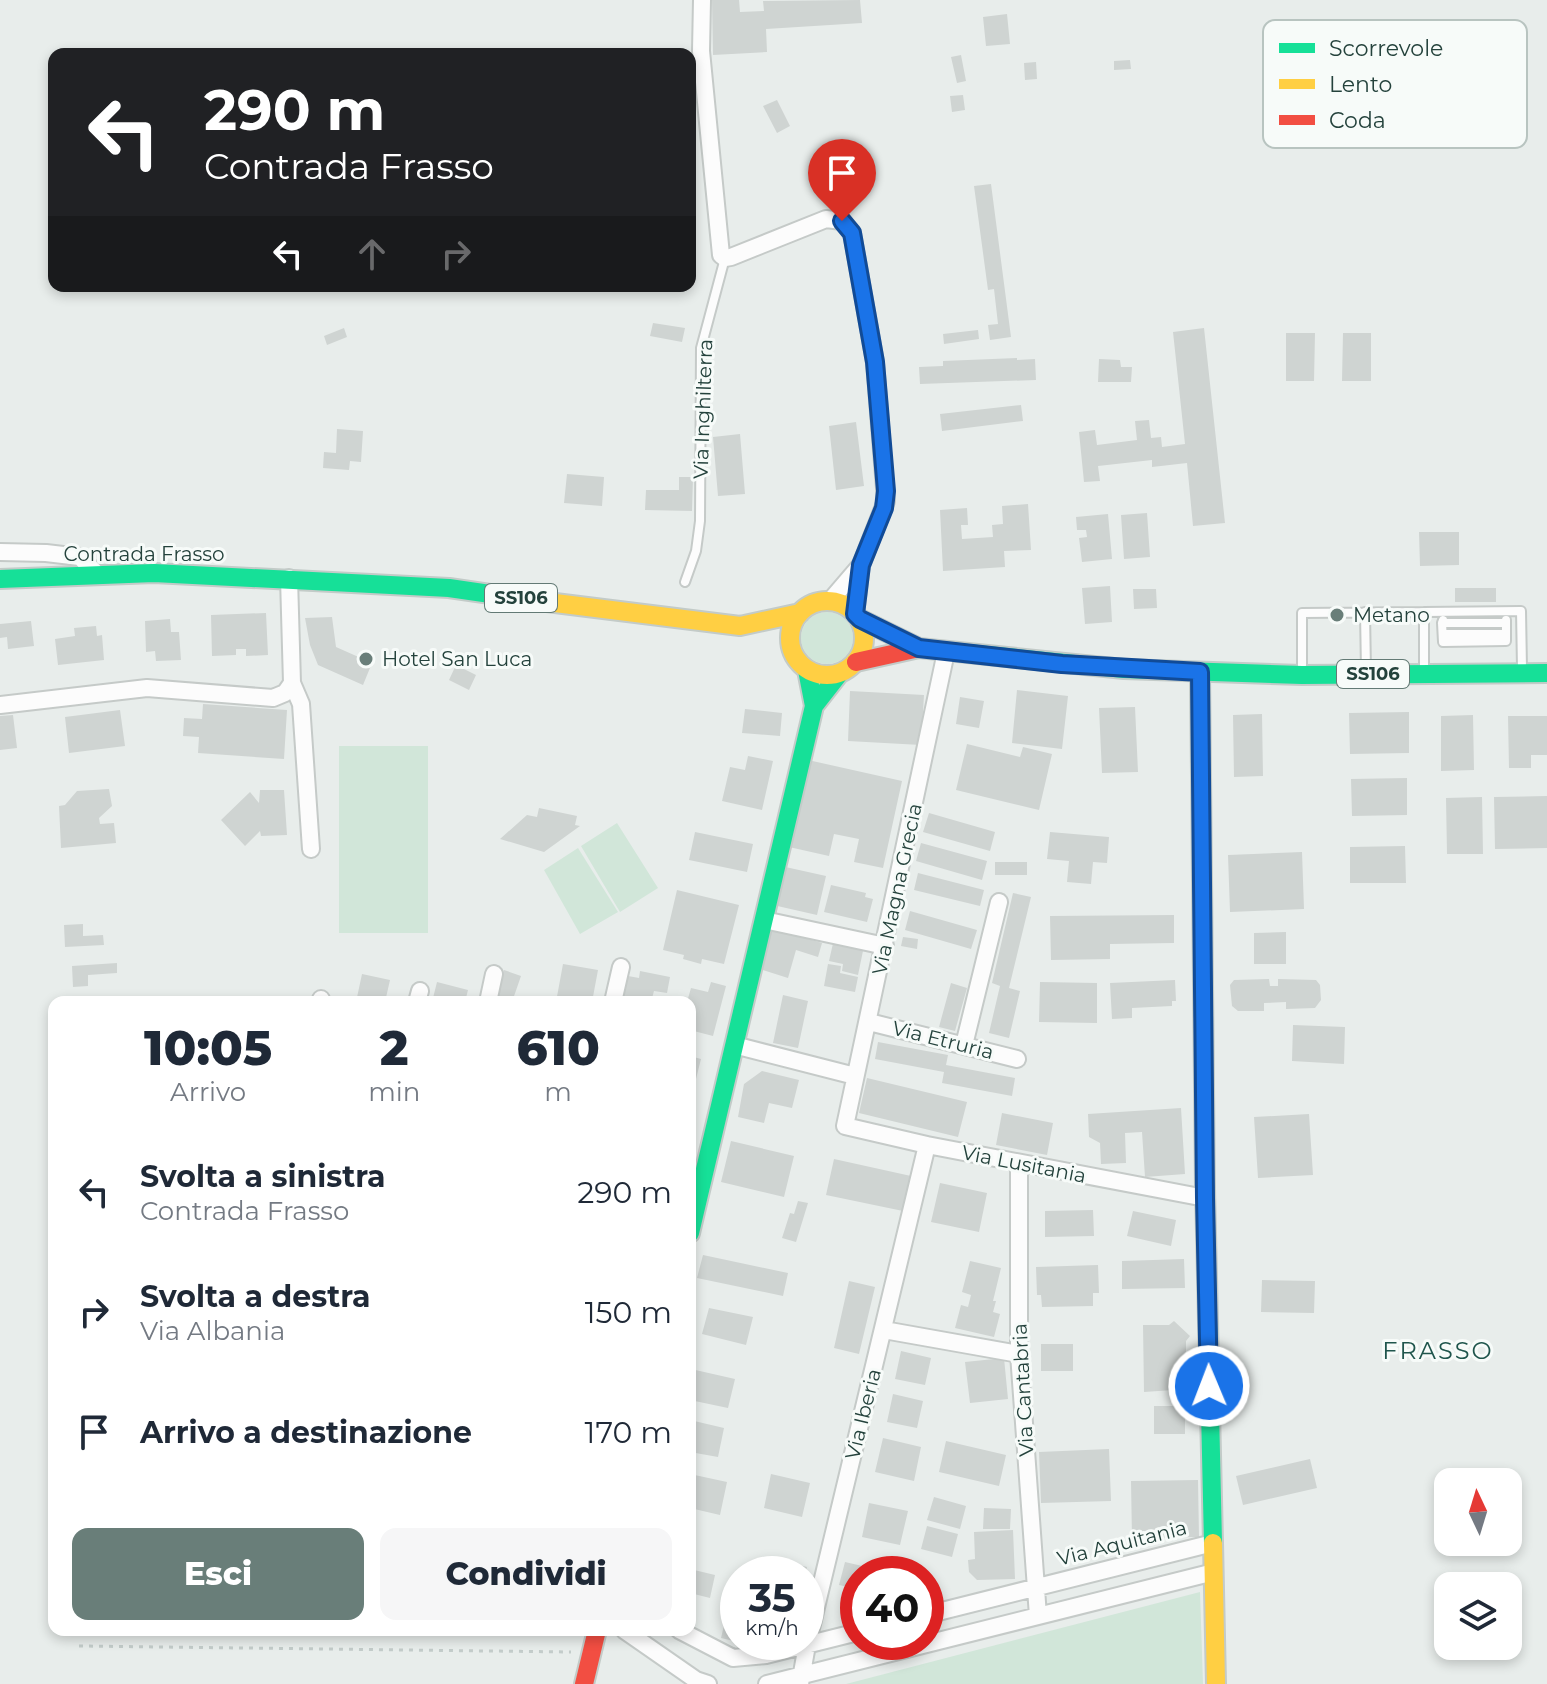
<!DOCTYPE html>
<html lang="it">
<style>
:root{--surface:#fff;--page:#f6f6f7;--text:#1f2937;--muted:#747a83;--accent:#697e79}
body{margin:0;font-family:Montserrat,sans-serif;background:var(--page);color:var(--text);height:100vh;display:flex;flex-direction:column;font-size:30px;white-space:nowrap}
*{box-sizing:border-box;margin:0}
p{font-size:26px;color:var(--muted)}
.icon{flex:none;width:44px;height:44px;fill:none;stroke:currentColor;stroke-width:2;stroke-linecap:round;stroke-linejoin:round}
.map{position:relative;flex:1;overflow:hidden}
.drawer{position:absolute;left:48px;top:996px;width:648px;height:640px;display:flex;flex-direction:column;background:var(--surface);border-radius:16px;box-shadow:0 4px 12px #0003}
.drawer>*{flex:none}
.hud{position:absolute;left:48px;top:48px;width:648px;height:244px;border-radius:16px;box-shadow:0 4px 12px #0003;background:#202124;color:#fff;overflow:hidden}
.needle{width:52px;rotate:356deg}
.controls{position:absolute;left:1434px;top:1468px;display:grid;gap:16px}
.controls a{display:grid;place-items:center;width:88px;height:88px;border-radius:16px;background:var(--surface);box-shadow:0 4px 12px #0003;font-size:40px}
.speed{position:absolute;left:720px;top:1556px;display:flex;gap:16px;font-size:40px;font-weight:700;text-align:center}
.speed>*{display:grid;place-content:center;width:104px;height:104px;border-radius:50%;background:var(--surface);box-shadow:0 4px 12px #0003;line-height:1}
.speed small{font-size:20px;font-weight:400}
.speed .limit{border:12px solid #d22;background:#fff;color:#111}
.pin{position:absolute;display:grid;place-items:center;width:68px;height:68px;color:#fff;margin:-82px -34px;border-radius:50% 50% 50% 0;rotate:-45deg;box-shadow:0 0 8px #0007}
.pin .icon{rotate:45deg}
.me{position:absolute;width:88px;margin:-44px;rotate:359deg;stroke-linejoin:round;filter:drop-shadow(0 0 6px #0008)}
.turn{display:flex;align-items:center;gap:28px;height:168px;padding:0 24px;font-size:36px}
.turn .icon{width:104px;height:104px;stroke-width:2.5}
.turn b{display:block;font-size:56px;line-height:68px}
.lanes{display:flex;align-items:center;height:76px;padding:0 24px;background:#0003;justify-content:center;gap:40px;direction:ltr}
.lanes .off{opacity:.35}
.eta{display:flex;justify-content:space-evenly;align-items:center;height:136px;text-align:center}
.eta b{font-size:48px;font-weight:800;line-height:56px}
.action{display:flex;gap:16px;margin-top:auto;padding:16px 24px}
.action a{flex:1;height:92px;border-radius:16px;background:var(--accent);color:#fff;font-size:32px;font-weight:800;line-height:92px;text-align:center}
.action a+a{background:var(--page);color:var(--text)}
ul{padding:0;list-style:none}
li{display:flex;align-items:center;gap:24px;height:120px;padding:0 24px}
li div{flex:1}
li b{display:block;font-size:30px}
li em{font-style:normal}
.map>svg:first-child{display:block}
</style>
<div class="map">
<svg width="1547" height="1684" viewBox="0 0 1547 1684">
<rect width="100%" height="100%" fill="#e8edeb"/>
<path fill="#d1e6d9" d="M801 638a26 26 0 1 1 52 0a26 26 0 1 1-52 0Z
M339,746H428V933H339Z
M617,823L658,888L620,912L581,846Z
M578,848L618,912L580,934L544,870Z
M1200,1592L1203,1684H846Z"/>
<path fill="#cfd4d2" d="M712,0H739L740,12L764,11L763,1L860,0L862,23L766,29L767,52L713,55Z
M1007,14L1010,44L986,46L983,17Z
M961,55L966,81L957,83L951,57Z
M1130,60L1131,69L1114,70V61Z
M1036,62L1037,79L1025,80L1024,63Z
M963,95L965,110L952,112L950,96Z
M777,100L790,126L777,133L763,106Z
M991,184L1011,337L990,340L988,325L998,324L994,289L988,290L974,186Z
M653,323L685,328L682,342L650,336Z
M344,328L347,337L327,345L324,336Z
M1204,328L1225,523L1193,526L1187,463L1152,467V460L1098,466L1100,481L1084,482L1079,432L1095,430L1097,445L1137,440L1135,421L1149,420L1151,438L1161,437L1162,447L1185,444L1173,332Z
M978,330L979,339L944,344L943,334Z
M1286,333H1315L1314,381H1286Z
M1343,333H1371V381H1342Z
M1017,358V360L1035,359L1036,380L920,384L919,367L943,366V361Z
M1099,359L1120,360L1121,367H1132L1131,382H1098Z
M1021,405L1023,421L942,431L940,414Z
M856,422L864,486L836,490L829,426Z
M337,429L363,431L361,462L350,461L349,470L323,468L324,452L336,453Z
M740,434L745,494L718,496L713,437Z
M567,474L604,477L602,506L564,503Z
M679,477H693L692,511L645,510L646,490H679Z
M1028,504L1031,550L1004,551L1005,567L943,571L940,510L967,508L968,525H961L962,539L993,537L992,525L1003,524L1002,506Z
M1147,513L1150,557L1124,559L1121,515Z
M1108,514L1112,559L1082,562L1079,538L1087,537L1086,530H1077L1076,517Z
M1419,532H1459V565L1420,566Z
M1110,586L1112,622L1085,624L1082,588Z
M1455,588H1496V602H1455Z
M1133,589H1156L1157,608L1134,609Z
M266,613L268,655L246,656V649H236V655L212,656L211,615Z
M332,617L336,647L372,663L363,685L318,665L310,645L305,618Z
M170,619L171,632H179L181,660L156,661L155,651L146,652L145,621Z
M31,621L34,646L8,649L7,637L0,638V624Z
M96,626L97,636L102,635L104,660L58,665L55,639L75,636L74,628Z
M456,665L476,675L469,690L449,680Z
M1017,690L1068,696L1062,749L1012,743Z
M850,691L924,695L921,745L848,741Z
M960,697L984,701L979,728L956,724Z
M203,704L287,710L284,759L198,753L199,737L183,736L184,718L202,719Z
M1135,707L1138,772L1102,773L1099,708Z
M745,709L782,713L780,736L742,733Z
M120,710L125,746L69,753L65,717Z
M1409,712V753L1350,754L1349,713Z
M1262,714L1263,776L1234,777L1233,715Z
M13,715L17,748L0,750V716Z
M1473,715L1474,770L1441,771V716Z
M1508,716H1547V755H1531V768H1509Z
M967,744L1020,757L1023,747L1052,754L1039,810L956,790Z
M748,756L773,761L762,810L722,801L730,767L745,770Z
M808,760L902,781L883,868L854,862L859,839L834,834L829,856L789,847Z
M1407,778V815L1352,816L1351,779Z
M109,789L112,806L99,818L100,824L114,823L116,843L61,848L59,806L65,805L77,791Z
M260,790H284L287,835L261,836L260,831L245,846L221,820L250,792L259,803Z
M1547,796V848L1495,849L1494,797Z
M1482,797L1483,854H1447L1446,798Z
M539,808L577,816L575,825L580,826L544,852L500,839L527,815L537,817Z
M929,813L995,832L990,851L923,832Z
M695,832L753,844L747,872L689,860Z
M1050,832L1109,837L1107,863L1093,862L1091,884L1067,882L1069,861L1047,859Z
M921,843L987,861L982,880L916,861Z
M1405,846L1406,883H1350V847Z
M1302,852L1304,909L1230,912L1228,855Z
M995,862H1027V875H995Z
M781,866L826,876L817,915L773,905Z
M918,873L984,890L980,906L914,890Z
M831,885L866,893L865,897L873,899L867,922L824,912Z
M677,890L739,905L724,964L702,959L701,964L683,959L684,955L663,950Z
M1013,893L1031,897L1009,988L1020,991L1009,1038L989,1033L1000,986L992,983Z
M910,911L977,930L971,949L905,930Z
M1174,915V943L1110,944V959L1051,960L1050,916Z
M83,924V936L103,935L104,945L65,947L64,925Z
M771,928L822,943L818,957L796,950L788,978L760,969Z
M1286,932V964H1254V933Z
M903,937L918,939L917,949L901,946Z
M834,939L864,946L858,975L842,971L843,964L829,961Z
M117,963V973L88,975V986L73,987L72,966Z
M563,964L598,970L592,1002H556Z
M828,964L841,966L840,973L858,977L855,992L824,986Z
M504,970L521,976L512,1002H494Z
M640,971L670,977L667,993L654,991L651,1002H622L628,976L639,978Z
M362,974L390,980L385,1002H356Z
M1269,979L1270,986H1278V979L1316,980L1320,985L1321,1000L1315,1008L1286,1009V1002L1264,1003V1011H1238L1232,1006L1230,985L1234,980Z
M1175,980L1176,1001H1172V1006L1132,1008V1018L1112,1019L1110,983Z
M437,982L468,990L465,1002H432Z
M711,982L726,986L713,1036L690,1030V1002H687L691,988L708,992Z
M1040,982L1097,983V1023L1039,1022Z
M951,983L967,988L955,1031L939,1027Z
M783,995L808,1001L798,1048L773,1043Z
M1293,1025L1345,1027L1344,1064L1292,1061Z
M878,1042L948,1055L946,1065L1015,1078L1012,1096L942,1083L944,1072L875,1059Z
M690,1056L701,1059L696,1079L690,1078Z
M762,1071L799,1080L792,1108L769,1103L764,1123L738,1117L744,1084Z
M867,1078L967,1102L958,1137L859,1113Z
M1181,1108L1185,1174L1145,1177L1142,1132L1125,1133L1126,1163L1101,1164L1100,1143L1089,1137L1088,1114Z
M1002,1113L1053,1123L1047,1155L996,1145Z
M1309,1114L1313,1175L1258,1178L1254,1117Z
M731,1141L794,1156L784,1197L721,1182Z
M834,1159L911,1176L903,1211L826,1195Z
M940,1183L987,1193L979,1232L931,1222Z
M798,1201L808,1203L796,1242L782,1238L790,1213L794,1214Z
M1093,1210L1094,1236L1045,1237V1211Z
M1133,1211L1176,1220L1171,1246L1127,1236Z
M703,1255L788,1273L783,1296L697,1278Z
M1184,1259L1185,1288L1122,1289V1261Z
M970,1261L1001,1268L993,1301H996L993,1312L1000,1314L994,1337L955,1328L961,1305L968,1307L971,1295L962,1292Z
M1098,1265L1099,1293H1093V1306L1042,1307L1041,1295H1037L1036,1267Z
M1262,1280L1315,1281L1314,1313L1261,1312Z
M849,1281L875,1287L859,1354L834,1348Z
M709,1308L753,1317L746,1345L702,1334Z
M1174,1321L1190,1336L1186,1341V1374L1191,1378L1176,1393L1173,1390L1144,1392L1143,1325H1169Z
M1041,1344H1073V1371H1041Z
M901,1351L931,1358L925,1385L895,1379Z
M1004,1358L1008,1399L970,1403L965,1362Z
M691,1369L735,1379L728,1408L690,1400Z
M893,1394L923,1401L917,1428L887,1422Z
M1154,1406H1185V1434H1154Z
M690,1420L724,1428L718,1457L690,1452Z
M883,1438L921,1447L914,1481L875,1472Z
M946,1441L1006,1455L999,1486L939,1472Z
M1109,1449L1111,1501L1041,1503L1039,1452Z
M1310,1459L1317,1488L1243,1505L1236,1476Z
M690,1474L727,1482L720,1515L690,1508Z
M771,1474L810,1483L802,1517L764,1508Z
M1198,1480L1199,1537L1132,1538L1131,1481Z
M934,1497L966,1506L960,1529L927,1520Z
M869,1503L908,1511L900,1545L862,1537Z
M984,1508L1011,1509L1010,1529H983Z
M927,1526L958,1534L952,1557L921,1549Z
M1013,1530L1015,1579L977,1580L969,1572L968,1560L975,1559L974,1532Z
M767,1557L807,1567L805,1574H763Z
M845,1562L884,1571V1574H858V1589L839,1585Z
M690,1569L715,1575L710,1598L690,1593Z
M730,1600L738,1602V1642L721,1638Z"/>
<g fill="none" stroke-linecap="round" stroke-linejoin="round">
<g stroke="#c5cac8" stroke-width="12">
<path id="lane" d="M685,582L696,551L700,521L701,348L725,258
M1365,612L1366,671
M1443,620L1442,623H1506V620
M1442,623L1443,642L1506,641V623
M1443,634H1506
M1302,670V613L1424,612
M1424,671V612L1521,611L1522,668"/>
</g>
<g stroke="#c5cac8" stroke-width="20">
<path id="street" d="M702,0L701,51L721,255L725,258L731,257L826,219L842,221L852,233L875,362L886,501L861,565L855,614
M0,552L46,553L80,557L98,575
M289,578L292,683L301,704L311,849
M830,601L860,566
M946,652L845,1126L927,1145L1205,1198
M0,705L147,688L273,698L285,693L292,683
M764,920L885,946
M321,1002V999
M417,1002L420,991
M488,1002L494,974
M613,1002L621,967
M869,1022L1017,1059
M734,1045L855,1076
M964,1045L999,902
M1019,1163V1354L1038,1616
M884,1330L1019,1354
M926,1615L1213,1543
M624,1630L696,1680L708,1684
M679,1630L733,1658L766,1655L858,1632
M767,1684L1214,1572
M800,1684L807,1645L927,1145"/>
</g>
<g stroke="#c3cbc8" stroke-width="22">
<path id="fast" d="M0,579L154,573L449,588L531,600
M860,619L919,648L1124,669L1302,675L1547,673
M814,706L839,674
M1205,1189L1213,1543
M690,1233L814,706L807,670"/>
</g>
<g stroke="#c3cbc8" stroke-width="22">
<path id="slow" d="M531,600L740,626L800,613
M790 638a37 37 0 1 1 74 0a37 37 0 1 1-74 0Z
M1200,672L1205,1189
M1213,1543L1216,1684"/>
</g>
<g stroke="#c3cbc8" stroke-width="22">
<path id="jam" d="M856,662L919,648
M584,1684L597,1630"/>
</g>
<path stroke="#c3ccca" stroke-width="3" stroke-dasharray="4 6" stroke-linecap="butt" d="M79,1646L571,1652"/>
<use href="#lane" stroke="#fcfcfc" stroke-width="8"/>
<use href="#street" stroke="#fcfcfc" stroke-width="16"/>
<use href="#fast" stroke="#16e098" stroke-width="18"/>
<use href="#slow" stroke="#ffcf43" stroke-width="18"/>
<use href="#jam" stroke="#f24e42" stroke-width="18"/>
</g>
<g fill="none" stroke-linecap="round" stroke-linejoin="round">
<g stroke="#114b97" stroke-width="20">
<path id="route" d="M842,221L852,233L875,362L886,491L884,508L861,565L855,614L860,619L919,648L1062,664L1200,672L1205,1198L1209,1386"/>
</g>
<use href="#route" stroke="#1a73e8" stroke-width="14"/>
</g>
<g fill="#697e79" stroke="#f7fbf9" stroke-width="3">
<circle cx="1337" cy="615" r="8"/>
<circle cx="366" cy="659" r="8"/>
</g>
<g text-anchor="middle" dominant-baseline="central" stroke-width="6" stroke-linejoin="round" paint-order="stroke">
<g fill="#f7fbf9" stroke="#637a75" stroke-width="2">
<rect x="485" y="584" width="72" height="28" rx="6"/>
<rect x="1337" y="660" width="72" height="28" rx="6"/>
</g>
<g font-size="18" font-weight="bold" fill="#24423c">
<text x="521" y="598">SS106</text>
<text x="1373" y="674">SS106</text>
</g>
<g font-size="20" fill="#24423c" stroke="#f7fbf9">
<text transform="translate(703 409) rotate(-88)">Via Inghilterra</text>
<text x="144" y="554">Contrada Frasso</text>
<text transform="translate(897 889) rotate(-78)">Via Magna Grecia</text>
<text transform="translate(943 1040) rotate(14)">Via Etruria</text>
<text transform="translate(1024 1164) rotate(11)">Via Lusitania</text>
<text transform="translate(1023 1390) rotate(-93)">Via Cantabria</text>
<text transform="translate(863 1414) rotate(-76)">Via Iberia</text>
<text transform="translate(1122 1543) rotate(-14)">Via Aquitania</text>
</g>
<g font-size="20" fill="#24423c" stroke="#f7fbf9" text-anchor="start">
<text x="1353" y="615">Metano</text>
<text x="382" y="659">Hotel San Luca</text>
</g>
<g font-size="24" letter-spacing="2" fill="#1f554c" stroke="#f7fbf9">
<text x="1438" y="1350">FRASSO</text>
</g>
</g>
<rect x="1263" y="20" width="264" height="128" rx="12" fill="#f7fbf9" stroke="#b8c4c0" stroke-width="2"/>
<rect x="1279" y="43" width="36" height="10" fill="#16e098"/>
<rect x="1279" y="79" width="36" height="10" fill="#ffcf43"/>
<rect x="1279" y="115" width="36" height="10" fill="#f24e42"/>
<g font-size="22" fill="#24423c">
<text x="1329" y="56">Scorrevole</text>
<text x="1329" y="92">Lento</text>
<text x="1329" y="128">Coda</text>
</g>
</svg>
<div class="controls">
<a><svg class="needle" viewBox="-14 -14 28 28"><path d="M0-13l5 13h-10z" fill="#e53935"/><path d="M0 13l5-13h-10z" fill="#747a83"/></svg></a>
<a><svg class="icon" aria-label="layers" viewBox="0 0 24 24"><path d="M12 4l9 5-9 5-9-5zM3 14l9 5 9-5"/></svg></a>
</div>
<div class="speed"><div>35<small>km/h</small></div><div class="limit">40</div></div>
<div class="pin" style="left:842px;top:221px;background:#d93025"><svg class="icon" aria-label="arrive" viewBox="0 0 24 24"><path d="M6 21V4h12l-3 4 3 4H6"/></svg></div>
<svg class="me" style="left:1209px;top:1386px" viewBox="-20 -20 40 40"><circle r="17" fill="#1a73e8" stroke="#fff" stroke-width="3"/><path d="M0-11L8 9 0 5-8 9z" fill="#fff"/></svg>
<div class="hud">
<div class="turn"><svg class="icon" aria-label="left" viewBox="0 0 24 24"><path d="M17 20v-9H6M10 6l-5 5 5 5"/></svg><div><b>290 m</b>Contrada Frasso</div></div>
<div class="lanes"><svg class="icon" aria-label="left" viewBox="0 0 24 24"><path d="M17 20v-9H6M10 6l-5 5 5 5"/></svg><svg class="icon off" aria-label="ahead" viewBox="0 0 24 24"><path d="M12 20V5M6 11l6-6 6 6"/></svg><svg class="icon off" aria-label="right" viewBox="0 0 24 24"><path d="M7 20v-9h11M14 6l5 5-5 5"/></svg></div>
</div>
<section class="drawer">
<div class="eta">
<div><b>10:05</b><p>Arrivo</p></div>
<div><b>2</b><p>min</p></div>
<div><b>610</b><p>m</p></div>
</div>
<ul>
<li><svg class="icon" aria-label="left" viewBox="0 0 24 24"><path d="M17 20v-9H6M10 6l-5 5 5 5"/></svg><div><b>Svolta a sinistra</b><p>Contrada Frasso</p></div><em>290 m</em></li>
<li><svg class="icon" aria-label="right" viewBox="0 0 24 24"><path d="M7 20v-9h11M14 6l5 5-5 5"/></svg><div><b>Svolta a destra</b><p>Via Albania</p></div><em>150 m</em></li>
<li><svg class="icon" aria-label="arrive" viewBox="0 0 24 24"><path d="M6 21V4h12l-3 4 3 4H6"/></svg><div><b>Arrivo a destinazione</b></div><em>170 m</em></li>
</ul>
<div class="action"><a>Esci</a><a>Condividi</a></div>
</section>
</div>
